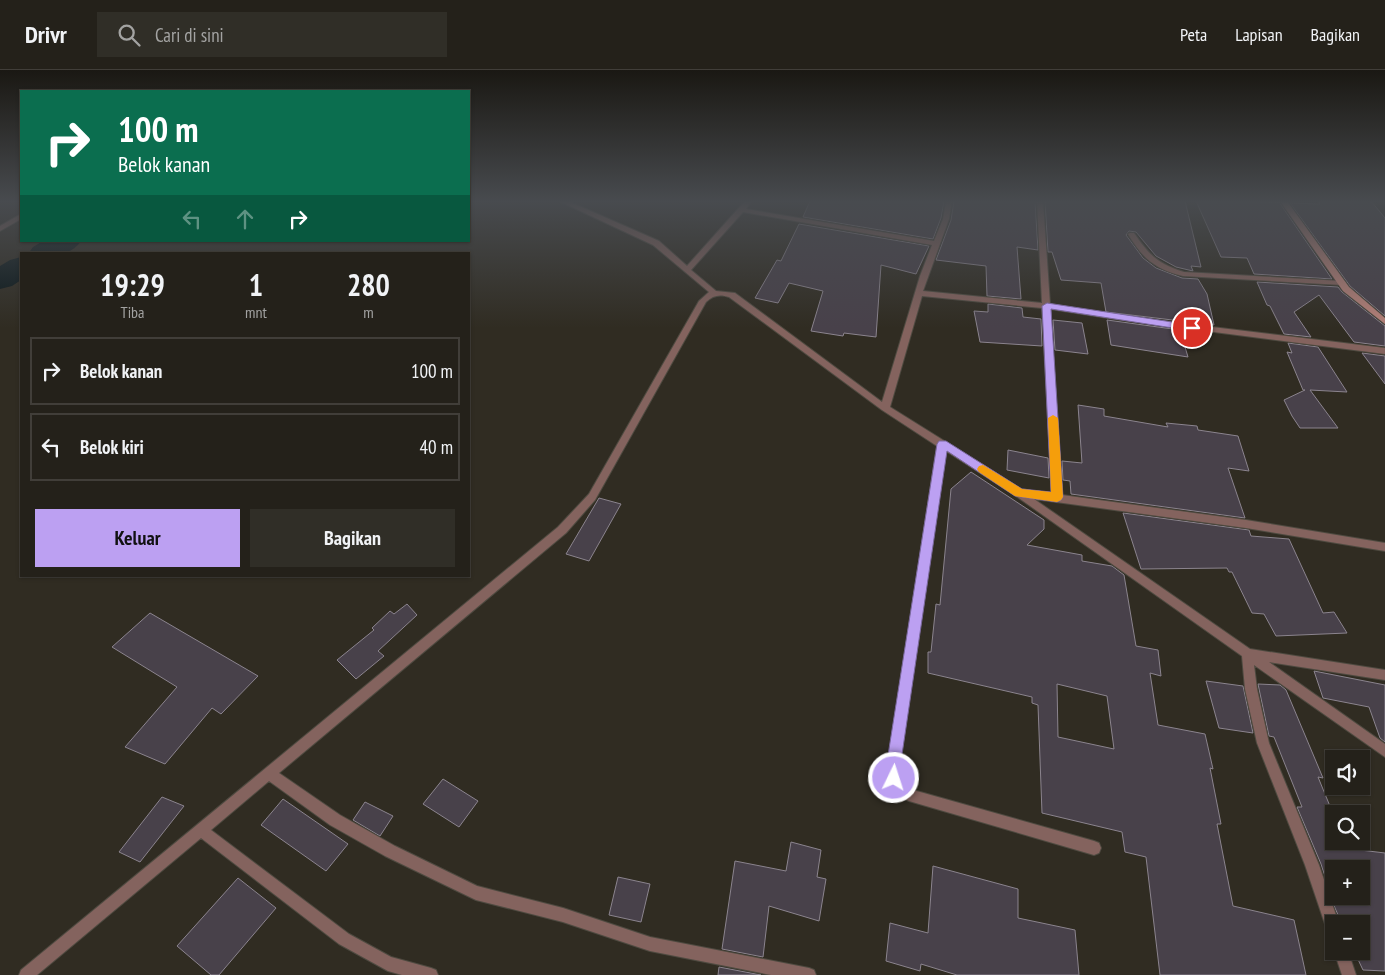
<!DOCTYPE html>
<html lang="id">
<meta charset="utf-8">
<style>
:root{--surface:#24211a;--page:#302e27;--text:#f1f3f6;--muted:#a3a3a2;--line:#413e39;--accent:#bca0f2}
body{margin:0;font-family:"PT Sans Narrow",sans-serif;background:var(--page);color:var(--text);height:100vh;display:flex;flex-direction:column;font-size:19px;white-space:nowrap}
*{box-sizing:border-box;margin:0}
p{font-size:16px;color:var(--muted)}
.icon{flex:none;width:28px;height:28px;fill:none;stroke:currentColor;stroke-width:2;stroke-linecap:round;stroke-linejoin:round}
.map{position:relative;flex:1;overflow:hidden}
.drawer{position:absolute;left:20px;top:182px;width:450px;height:325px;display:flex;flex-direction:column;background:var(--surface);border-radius:0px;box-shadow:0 1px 4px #0004,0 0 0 1px var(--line)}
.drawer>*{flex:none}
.hud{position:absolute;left:20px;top:20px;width:450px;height:152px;border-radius:0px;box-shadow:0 1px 4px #0004,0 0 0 1px var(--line);background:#0b6e4f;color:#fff;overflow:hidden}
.buttons{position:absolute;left:1325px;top:680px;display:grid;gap:10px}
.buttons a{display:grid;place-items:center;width:45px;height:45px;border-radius:0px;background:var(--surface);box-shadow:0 1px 4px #0004,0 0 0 1px var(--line);font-size:25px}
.pin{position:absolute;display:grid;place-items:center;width:42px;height:42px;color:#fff;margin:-21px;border:2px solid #fff;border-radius:50%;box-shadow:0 1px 5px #0007}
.me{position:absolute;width:55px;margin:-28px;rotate:4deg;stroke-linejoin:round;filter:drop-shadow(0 0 4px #0008)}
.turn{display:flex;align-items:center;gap:18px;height:105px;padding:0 15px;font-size:22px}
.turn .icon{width:65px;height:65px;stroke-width:2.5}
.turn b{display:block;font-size:35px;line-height:42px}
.lanes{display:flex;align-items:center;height:48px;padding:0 15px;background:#0003;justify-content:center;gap:25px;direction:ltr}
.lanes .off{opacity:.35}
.eta{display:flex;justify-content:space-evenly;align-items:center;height:85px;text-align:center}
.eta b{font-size:30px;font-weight:800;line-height:35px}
.action{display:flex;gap:10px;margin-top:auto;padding:10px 15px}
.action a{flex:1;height:58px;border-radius:0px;background:var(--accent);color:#111;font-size:20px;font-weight:800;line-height:58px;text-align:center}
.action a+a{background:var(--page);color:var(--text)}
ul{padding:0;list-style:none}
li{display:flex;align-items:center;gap:15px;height:68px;margin:0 10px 8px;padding:0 5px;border:2px solid var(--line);border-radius:0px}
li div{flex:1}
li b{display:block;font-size:19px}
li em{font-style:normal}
header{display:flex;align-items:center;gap:30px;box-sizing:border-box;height:70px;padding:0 25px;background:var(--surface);border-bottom:1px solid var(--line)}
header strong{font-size:24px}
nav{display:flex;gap:28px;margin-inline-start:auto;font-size:18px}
.search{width:350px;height:45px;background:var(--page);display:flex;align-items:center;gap:12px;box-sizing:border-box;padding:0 18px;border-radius:0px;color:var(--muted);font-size:19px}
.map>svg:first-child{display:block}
</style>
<header>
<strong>Drivr</strong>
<div class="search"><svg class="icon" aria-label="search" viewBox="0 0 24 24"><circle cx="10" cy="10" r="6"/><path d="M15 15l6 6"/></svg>Cari di sini</div>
<nav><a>Peta</a><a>Lapisan</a><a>Bagikan</a></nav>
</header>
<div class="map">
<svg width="1385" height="905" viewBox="0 0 1385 905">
<rect width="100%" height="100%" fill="#302c22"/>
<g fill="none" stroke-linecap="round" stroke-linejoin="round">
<path fill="#091619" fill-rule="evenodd" d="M43,171H81C69,189 47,184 28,184L33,177Z
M21,187V210L12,216L0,219V196L10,190Z"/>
</g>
<path fill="#48414a" stroke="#8b848e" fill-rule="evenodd" d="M810,131H944L941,148L933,169L803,147Z
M954,131H1035L1038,180L1017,177L1021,229L987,226L986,196L936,190L951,150Z
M1045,131H1185L1201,197L1191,196L1193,201L1176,197L1156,186L1136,162L1129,161L1126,165L1143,188L1156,198L1182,208L1198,209L1207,224L1214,255L1106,242L1101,213L1061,210L1052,182H1048Z
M1196,131L1279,132L1332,209L1254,204L1247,188L1221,187Z
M1318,131H1371L1385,148V246L1350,216L1290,133L1320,134Z
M799,154L929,176L916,204L881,195L876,267L844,263L843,266L811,261L823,221L789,213L778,233L755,228L777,190L781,191Z
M1257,212L1338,217L1342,222L1385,256V276L1354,272L1319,225L1294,242L1311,267L1284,264L1270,236L1267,235Z
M988,234L1022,238L1023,247L1041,249L1042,276L980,272L974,241L988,242Z
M1053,250L1082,253L1088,284L1055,280Z
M1107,250L1180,260L1188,287L1111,275Z
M1288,273L1318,277L1347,322L1310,320L1338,358H1300L1292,346L1284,330L1305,320H1303L1287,282L1292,283Z
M1362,283L1385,286V314Z
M1078,335L1104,339V346L1168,357L1166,353L1197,356L1198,360L1238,366L1249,401L1228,398L1245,448L1071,424L1070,411L1063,410L1062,391L1082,393Z
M1008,380L1048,388L1049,408L1007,400Z
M971,402L1044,450V459L1027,475L1082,485V491L1112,496L1124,505L1136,576L1158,580L1161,606L1150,603L1158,655L1205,664L1213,699L1210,698L1221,754H1217L1233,836L1294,850L1306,905H1160L1146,787L1125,782L1122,762L1042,743L1038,635L1032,633V627L928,603V582H931L936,534L940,535L951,419ZM1057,614L1107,626L1114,679L1058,667Z
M599,428L621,434L589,491L566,484Z
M1123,443L1249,460L1251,466L1289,469L1323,543L1334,542L1347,563L1276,566L1264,544L1252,543L1232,502H1229L1227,498L1141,499Z
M407,534L417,545L378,581L384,586L356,609L337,590L374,560L372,558L390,541L394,544Z
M150,543L258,606L221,644L212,638L165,694L125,677L177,617L112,577Z
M1314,601L1385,615V672L1380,668L1369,637L1323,628Z
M1206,611L1243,616L1253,663L1219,658Z
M1258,614L1280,615L1286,620L1323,708L1318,707L1334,746V771H1357L1360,780L1385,783V901L1363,900L1354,881H1361V854H1342L1335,838L1321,794L1297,737H1302L1274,667L1269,666ZM1334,799H1361V826H1334Z
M443,709L478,731L459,757L423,734Z
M162,727L184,736L140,792L119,782Z
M283,729L348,774L326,801L261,755Z
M365,732L393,746L380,766L353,750Z
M791,772L821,780L817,807L826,809L819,851L769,836L763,887L722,879L735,791L786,801Z
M933,796L1018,819V848L1075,860L1079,905H957L921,894L920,901L886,891L890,853L928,863Z
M618,807L650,814L641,852L609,845Z
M238,808L276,838L219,905H211L177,876Z
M719,897L761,905H718Z"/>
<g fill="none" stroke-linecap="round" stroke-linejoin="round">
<g stroke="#4e4a40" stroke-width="2">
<path id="street" d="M559,131H568L659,171L687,196L745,131H752L746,139L934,171L943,149L946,131H952L949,149L923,221L1042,233L1037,131H1043L1050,234L1121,246L1385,278V284L1121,250L1050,239L1062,425L1246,450L1385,473V481L1246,458L1034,429L1250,579L1385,600V610L1269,592L1385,674V687L1254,595L1257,619L1269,673L1319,795L1339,854H1334V867L1329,865L1327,860L1305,795L1257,673L1245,619L1242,586L1016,426L946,381L899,699L902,709L913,720L1094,771L1099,773L1101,778L1099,783L1094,785L909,731C896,726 888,713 887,699L937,376L882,340L729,227C720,224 713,225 706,232L595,430L566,463L279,703L340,745L395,776L477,816L563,838L650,867L809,898L814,900L816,905H771L650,881L563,852L476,830L385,786L330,755L269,711L211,760L349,864L391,887L431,898L436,900L438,905H402L388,901L339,874L201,768L37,905H19L21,900L558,457L589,424L699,231L709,222L653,175ZM743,142L932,175L920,206L882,332L735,223L716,221L691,200ZM922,226L1042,238L1052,424L1021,419L890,337Z
M21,144V149L0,161V156Z
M1130,163H1134C1149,185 1158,194 1184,202L1342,211L1346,213L1342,215L1183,206C1155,199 1143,189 1128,164Z
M1334,881H1348L1356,905H1342Z"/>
</g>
<g stroke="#4e4a40" stroke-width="2">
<path id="secondary" d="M1280,131H1287L1349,217L1385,248V254L1343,221Z"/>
</g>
<use href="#street" fill="#84635e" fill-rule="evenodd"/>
<use href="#secondary" fill="#b58179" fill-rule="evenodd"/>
</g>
<linearGradient id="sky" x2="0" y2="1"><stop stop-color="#1a1813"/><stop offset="0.51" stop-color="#484b4f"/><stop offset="1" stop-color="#484b4f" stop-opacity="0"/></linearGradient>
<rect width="1385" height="258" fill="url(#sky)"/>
<path fill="#bca0f2" stroke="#7a689d" d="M1047,233L1192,255L1197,258L1192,261L1051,239L1063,427L1061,430L1057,432L1015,426L947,381L900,698L901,708L899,713L894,715L889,713L886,698L937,374L939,371H946L1022,419L1051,422L1042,236Z"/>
<path fill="#f59e0b" d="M1053,345L1058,348L1063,427L1061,430L1057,432L1015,426L979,402L977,399L979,396L983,395L1022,419L1051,422L1048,348Z"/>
</svg>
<div class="buttons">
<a><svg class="icon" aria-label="sound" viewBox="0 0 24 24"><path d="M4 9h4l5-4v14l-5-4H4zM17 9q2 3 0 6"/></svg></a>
<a><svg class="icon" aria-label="search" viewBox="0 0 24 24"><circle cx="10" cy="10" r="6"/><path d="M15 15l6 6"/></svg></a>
<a>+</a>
<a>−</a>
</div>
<div class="pin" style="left:1192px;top:258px;background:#d93025"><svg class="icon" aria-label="arrive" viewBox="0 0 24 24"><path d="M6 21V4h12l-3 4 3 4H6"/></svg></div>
<svg class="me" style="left:894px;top:708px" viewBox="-20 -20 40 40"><circle r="17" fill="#bca0f2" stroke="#fff" stroke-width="3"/><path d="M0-11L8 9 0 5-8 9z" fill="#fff"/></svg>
<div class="hud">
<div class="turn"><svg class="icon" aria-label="right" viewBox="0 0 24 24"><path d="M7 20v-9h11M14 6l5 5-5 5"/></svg><div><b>100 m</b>Belok kanan</div></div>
<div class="lanes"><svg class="icon off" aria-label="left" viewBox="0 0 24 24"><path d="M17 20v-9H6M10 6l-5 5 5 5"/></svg><svg class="icon off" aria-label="ahead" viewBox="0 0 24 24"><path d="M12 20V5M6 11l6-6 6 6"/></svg><svg class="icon" aria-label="right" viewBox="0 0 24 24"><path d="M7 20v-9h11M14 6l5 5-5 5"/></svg></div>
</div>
<section class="drawer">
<div class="eta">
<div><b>19:29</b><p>Tiba</p></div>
<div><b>1</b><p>mnt</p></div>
<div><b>280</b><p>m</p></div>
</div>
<ul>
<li><svg class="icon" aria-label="right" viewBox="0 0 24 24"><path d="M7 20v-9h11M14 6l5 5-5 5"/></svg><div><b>Belok kanan</b></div><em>100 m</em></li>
<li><svg class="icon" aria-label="left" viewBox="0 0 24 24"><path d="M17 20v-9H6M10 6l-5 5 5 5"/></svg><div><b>Belok kiri</b></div><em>40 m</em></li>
</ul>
<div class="action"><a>Keluar</a><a>Bagikan</a></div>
</section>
</div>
